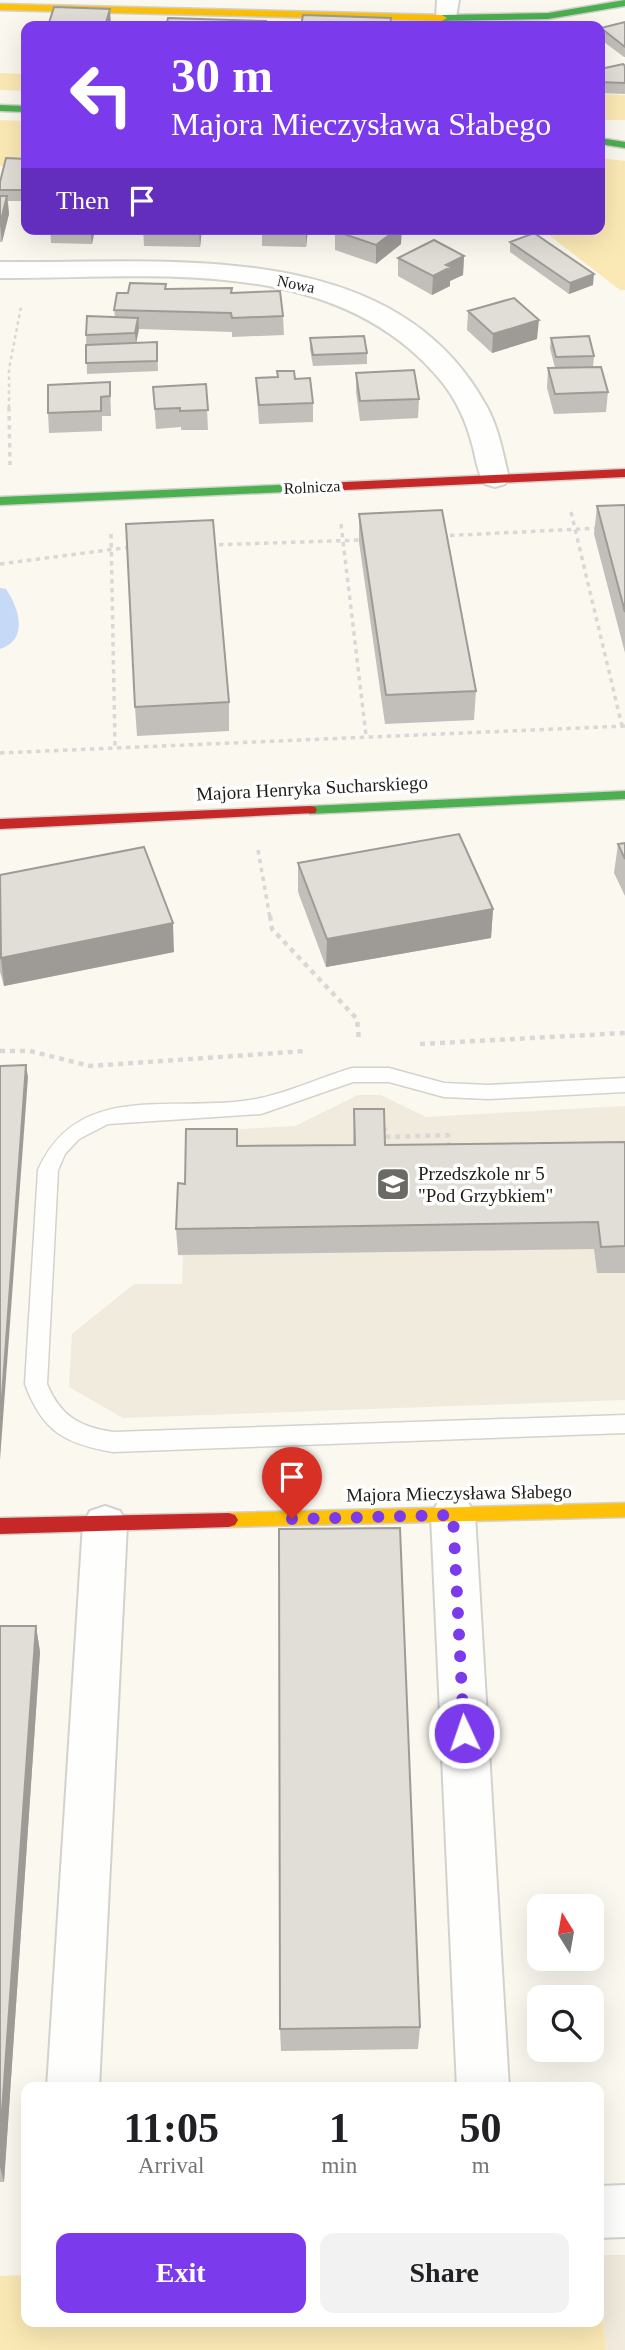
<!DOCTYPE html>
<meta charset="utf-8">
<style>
:root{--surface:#fff;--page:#f2f2f2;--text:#202124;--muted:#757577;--accent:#7c3aed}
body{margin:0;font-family:"Times New Roman",serif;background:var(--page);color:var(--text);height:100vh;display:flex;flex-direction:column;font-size:26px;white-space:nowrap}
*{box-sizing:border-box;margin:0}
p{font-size:23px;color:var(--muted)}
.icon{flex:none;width:38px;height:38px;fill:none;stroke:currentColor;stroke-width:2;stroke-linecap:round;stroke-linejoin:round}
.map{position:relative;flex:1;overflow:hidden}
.drawer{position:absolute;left:21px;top:2082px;width:583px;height:245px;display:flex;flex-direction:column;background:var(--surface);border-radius:14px;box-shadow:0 7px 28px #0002}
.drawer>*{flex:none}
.hud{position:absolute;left:21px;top:21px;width:584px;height:214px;border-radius:14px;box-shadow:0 7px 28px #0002;background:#7c3aed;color:#fff;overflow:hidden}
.needle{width:46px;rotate:349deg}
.controls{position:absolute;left:527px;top:1894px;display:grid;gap:14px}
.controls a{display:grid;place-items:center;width:77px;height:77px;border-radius:14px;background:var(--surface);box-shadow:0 7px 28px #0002;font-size:35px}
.pin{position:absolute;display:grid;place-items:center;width:60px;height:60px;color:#fff;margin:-72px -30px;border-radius:50% 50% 50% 0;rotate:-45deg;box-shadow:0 0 7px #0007}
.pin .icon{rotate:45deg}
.me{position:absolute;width:77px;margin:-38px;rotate:357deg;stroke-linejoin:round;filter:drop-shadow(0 0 5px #0008)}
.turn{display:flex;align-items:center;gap:24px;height:147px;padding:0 35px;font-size:32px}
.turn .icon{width:91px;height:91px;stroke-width:2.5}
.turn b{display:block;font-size:49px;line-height:60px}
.then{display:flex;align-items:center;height:66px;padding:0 35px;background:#0003;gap:14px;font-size:26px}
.eta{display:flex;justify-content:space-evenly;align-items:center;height:119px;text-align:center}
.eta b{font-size:42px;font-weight:600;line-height:49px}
.button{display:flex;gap:14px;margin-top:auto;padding:14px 35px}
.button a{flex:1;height:80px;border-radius:14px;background:var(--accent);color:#fff;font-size:28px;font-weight:600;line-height:80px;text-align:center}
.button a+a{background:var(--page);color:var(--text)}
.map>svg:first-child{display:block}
</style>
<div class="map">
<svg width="625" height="2350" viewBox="0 0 625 2350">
<rect width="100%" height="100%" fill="#fbf8f0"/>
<path fill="#f1ebdd" d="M358,1095H381L426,1117L625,1106V1400L123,1418L69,1387L72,1334L134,1284H182L183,1256L178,1255L186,1210L187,1132L295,1126Z
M598,2255H625V2350H606Z"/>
<path fill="#fbe9b5" d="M0,73L26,74V91L0,90Z
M600,94L625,95V120H600Z
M0,120L26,121V167L0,166Z
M600,158L625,161V290H620L541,229H600Z
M599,2273L606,2350H0V2276L26,2275V2322H598Z"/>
<path fill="#c6d9f6" d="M0,588L6,589C19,608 29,640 0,649Z"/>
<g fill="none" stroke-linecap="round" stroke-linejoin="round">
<g stroke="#d4d2cc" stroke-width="3">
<path id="lane" d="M352,1068H389L444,1083L488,1085L625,1078V1092L488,1099L444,1097L389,1082H353L261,1114L108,1124L79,1139L65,1154L58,1170L47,1384C60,1416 80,1427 113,1432L625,1415V1433L113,1452C65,1444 42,1431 25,1384L38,1170C80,1076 180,1116 261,1098C292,1091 322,1077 352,1068Z"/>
</g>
<g stroke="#d4d2cc" stroke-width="4">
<path id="street" d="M437,0H459L455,23H439L436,18Z
M0,262C164,264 394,234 487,407C499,429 503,454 509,478L505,484L495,487L485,484C477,473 476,457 472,444C466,421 457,401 442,382C335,251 150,279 0,278Z
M453,1497L468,1502L475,1515L509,2088H457L431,1515L438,1502Z
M105,1506L120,1511L127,1524L99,2088H47L83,1524L90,1511Z
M625,2185V2237L598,2238V2186Z"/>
</g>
<g stroke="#d4d2cc" stroke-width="3">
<path id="fast" d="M625,0V6L548,19L442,21L437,18L442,15L548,13Z
M0,105L26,106V112L0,111Z
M600,138L625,142V148L600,144Z
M324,483L330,487L328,490L0,505V497Z
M625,791V799L310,814L303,810L310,806Z"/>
</g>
<g stroke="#d4d2cc" stroke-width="3">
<path id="slow" d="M0,4L442,15L447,18L442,21L0,10Z
M625,1503V1517L229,1527L223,1525L220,1520L223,1515L229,1513Z"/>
</g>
<g stroke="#d4d2cc" stroke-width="3">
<path id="jam" d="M625,469V477L324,491L318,487L324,483Z
M310,806L315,807L317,810L315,813L0,829V819Z
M229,1513L235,1515L238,1520L235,1525L229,1527L0,1534V1518Z"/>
</g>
<path stroke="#d9d8d6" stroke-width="2.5" stroke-dasharray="3.5 3.5" stroke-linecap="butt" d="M9,408V369L21,307"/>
<path stroke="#d9d8d6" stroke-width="3.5" stroke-dasharray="4.5 4.5" stroke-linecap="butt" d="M9,407L10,465
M571,512L622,726
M341,524L366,735
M111,534L115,746
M441,536L600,528
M210,545L362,540
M0,564L131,547
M0,753L625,726
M258,850L270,918"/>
<path stroke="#d9d8d6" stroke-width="4.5" stroke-dasharray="5 5" stroke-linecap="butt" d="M270,916L272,929L357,1019L359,1041
M420,1044L625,1033
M0,1051H30L90,1066L306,1051
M382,1128L388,1131V1137L448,1135L449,1145H446"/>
<use href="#lane" fill="#fefefd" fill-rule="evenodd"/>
<use href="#street" fill="#fefefd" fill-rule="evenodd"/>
<use href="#fast" fill="#4caf50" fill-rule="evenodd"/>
<use href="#slow" fill="#ffc107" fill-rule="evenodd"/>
<use href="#jam" fill="#c62828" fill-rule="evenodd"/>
</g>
<path fill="#c2bfba" d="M625,22V57H624L600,39L601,28Z
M625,66V94L600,93V69Z
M26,159V201H8L9,214L2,242H0V182Z
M50,229H95L92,244L51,243Z
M143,229H202L200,247L144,246Z
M262,229H308L306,247L262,246Z
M335,231L401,244L376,264L335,250Z
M510,242L593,285L569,294L510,252Z
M464,256L463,275L450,281V286L432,295L398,276V258Z
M166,289L232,293L283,316L284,335L232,337V332L139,329L136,343L157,342L158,371L87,374L86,335L115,317L114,310L128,293Z
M468,311L537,339L492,353L467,330Z
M310,338L367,353V364L313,366L310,349Z
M551,338L594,356L593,367L555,368L550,348Z
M548,368L608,392L606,412L554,414L547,388Z
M277,371L295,379L313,403V422L259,424L257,397L256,378L277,377Z
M356,373L419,399L418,418L360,421L356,392Z
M110,382L111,416H102V431L49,433L48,413Z
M206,384L208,430H181V427L156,429L153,387Z
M625,505V653L594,534L597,506Z
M359,514L476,691L474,720L385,724L359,542Z
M229,702V731L137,736L135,707Z
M625,843V896L614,873L618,844Z
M298,863L493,909L491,938L326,967L298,892Z
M0,875L174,952L4,986L0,972Z
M354,1109L385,1145L625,1142V1273H597L594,1249L178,1255L176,1229L185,1184L237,1129L238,1146L353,1145Z
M0,1626H36L40,1652L4,2182H0Z
M420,2027L418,2049L281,2051L280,2029Z"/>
<path fill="#9e9b97" d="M110,9L111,26H105Z
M7,196L9,214L2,242L0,224Z
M90,229H95L92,244Z
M199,229H202L200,247Z
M306,229H308L306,247Z
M397,229H402L401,244L376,264V245Z
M464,256L463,275L450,281V286L432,295L433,276L446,265Z
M594,274L593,285L569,294L570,283Z
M138,318L139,329L136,344L135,333Z
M539,320L537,339L492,353L493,334Z
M493,909L491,938L326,967L327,939Z
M173,923L174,952L4,986L1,958Z
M26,1065L28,1077L0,1460V1424Z
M36,1626L40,1652L4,2182L0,2167V2140Z"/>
<path fill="#e1ded8" stroke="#9e9b97" stroke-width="2" d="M54,7L110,9L105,26H48Z
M303,15L391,18L390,26H301Z
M168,18L266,21L265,26H166Z
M625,22V47L601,28Z
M565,23L566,26H467V25Z
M623,64L625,66V83L600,82V69Z
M6,158L26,159V190H0V182Z
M0,196H7L0,224Z
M337,229H397L376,245L335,231Z
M534,233L594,274L570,283L510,242Z
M434,240L464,256L446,265L451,267L433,276L398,258Z
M130,283L166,284L165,289L232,288L231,293L280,291L283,316L232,318L231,313L114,310L117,293H128Z
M514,298L539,320L493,334L468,311Z
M87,316L138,318L135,333L86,335Z
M364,336L367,353L313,355L310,338Z
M589,336L594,356L556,357L551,338Z
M157,342V361L86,363V345Z
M601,367L608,392L555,394L548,368Z
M414,370L419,399L360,401L356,373Z
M277,371H294L295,379L310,378L313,403L259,405L256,378L278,377Z
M110,382V396L101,397V411L48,413V385Z
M206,384L208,410L180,411V408L155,409L153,387Z
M625,505V612L597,506Z
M442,510L476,691L386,695L359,514Z
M213,520L229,702L135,707L126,524Z
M459,834L493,909L327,939L298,863Z
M625,843V859L618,844Z
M144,847L173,923L1,958L0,875Z
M26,1065L0,1424V1066Z
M354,1109H384L385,1145L625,1142V1246L601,1247L598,1222L176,1229L178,1183L185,1184L186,1129H237V1146L355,1145Z
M400,1528L420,2027L280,2029L279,1529Z
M0,1626H36L0,2140Z"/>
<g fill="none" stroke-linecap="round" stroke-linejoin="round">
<path stroke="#7c3aed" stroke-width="12" stroke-dasharray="0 21.6" d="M292,1519L453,1515L464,1733"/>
</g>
<defs>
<g id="school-square" transform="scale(1.75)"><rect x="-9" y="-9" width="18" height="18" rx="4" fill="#6c6a64" stroke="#fff"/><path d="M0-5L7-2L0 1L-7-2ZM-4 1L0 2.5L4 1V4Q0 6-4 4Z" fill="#fff"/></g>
</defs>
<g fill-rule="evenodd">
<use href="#school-square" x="393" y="1184"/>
</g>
<g text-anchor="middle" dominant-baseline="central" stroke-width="7" stroke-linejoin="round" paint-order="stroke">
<g font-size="16" fill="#1f1d18" stroke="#fff">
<text transform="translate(296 284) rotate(12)">Nowa</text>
<text transform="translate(312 487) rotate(-3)">Rolnicza</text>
</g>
<g font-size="19" fill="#1f1d18" stroke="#fff">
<text transform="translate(312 788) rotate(-3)">Majora Henryka Sucharskiego</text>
<text transform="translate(459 1493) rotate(-1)">Majora Mieczysława Słabego</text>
</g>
<g font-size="19" fill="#1f1d18" stroke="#fff" text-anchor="start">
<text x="418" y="1173">Przedszkole nr 5<tspan x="418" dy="22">"Pod Grzybkiem"</tspan></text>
</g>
</g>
</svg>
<div class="controls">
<a><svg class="needle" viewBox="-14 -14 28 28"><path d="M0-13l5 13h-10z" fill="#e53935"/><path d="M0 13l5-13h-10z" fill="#757577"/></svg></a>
<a><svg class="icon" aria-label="search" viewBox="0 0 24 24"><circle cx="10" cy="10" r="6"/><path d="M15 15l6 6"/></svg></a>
</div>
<div class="pin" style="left:292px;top:1519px;background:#d93025"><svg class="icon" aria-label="arrive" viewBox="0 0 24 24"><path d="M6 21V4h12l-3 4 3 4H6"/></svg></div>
<svg class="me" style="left:464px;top:1733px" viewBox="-20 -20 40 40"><circle r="17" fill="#7c3aed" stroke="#fff" stroke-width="3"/><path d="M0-11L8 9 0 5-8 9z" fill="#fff"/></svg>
<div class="hud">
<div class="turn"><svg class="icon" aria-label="left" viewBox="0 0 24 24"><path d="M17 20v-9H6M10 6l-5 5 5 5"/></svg><div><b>30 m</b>Majora Mieczysława Słabego</div></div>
<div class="then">Then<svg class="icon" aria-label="arrive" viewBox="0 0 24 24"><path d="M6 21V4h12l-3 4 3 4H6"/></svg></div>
</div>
<section class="drawer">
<div class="eta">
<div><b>11:05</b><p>Arrival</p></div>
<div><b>1</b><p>min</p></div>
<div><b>50</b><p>m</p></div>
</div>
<div class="button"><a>Exit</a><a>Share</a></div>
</section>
</div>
